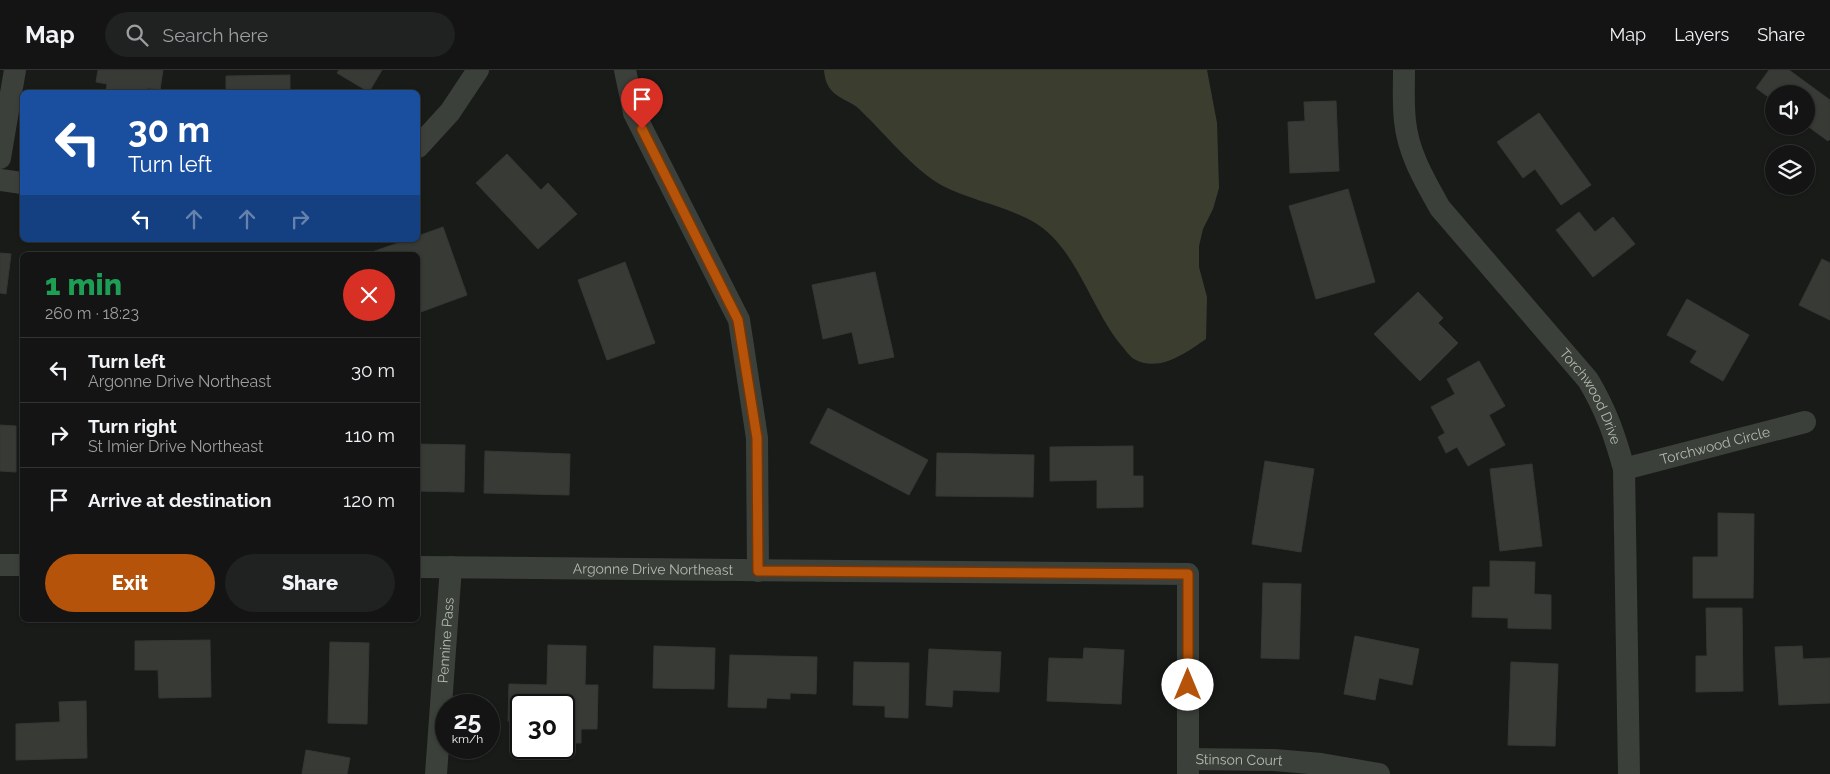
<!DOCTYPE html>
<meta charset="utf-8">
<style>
:root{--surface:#131413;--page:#202121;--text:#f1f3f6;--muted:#9d9ea0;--line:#323333;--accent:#b45309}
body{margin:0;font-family:Raleway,sans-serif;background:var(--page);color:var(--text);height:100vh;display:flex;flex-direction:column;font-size:19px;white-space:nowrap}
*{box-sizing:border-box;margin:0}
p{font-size:16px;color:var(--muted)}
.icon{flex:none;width:28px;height:28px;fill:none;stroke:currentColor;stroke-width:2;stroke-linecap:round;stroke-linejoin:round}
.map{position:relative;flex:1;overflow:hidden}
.details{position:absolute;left:20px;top:182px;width:400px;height:370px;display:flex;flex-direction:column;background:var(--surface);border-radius:8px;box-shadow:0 1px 4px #0004,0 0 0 1px var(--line)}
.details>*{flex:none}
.banner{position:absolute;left:20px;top:20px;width:400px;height:152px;border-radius:8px;box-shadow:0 1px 4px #0004,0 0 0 1px var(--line);background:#1a4fa0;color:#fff;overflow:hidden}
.tools{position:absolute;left:1765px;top:15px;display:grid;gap:10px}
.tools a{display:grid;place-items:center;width:50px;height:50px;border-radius:50%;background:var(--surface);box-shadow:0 1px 4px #0004,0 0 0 1px var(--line);font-size:25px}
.speed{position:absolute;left:435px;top:624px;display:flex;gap:10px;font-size:25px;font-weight:700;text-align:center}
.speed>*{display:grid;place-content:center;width:65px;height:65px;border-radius:50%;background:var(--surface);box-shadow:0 1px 4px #0004,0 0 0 1px var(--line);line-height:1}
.speed small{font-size:12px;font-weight:400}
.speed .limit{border:2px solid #111;border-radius:8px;background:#fff;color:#111}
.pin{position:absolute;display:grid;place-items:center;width:42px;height:42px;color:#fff;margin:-51px -21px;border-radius:50% 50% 50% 0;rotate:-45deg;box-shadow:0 0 5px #0007}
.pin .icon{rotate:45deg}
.me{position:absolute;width:55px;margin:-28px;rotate:0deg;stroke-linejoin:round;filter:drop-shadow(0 0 4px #0008)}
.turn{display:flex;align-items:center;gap:18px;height:105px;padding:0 25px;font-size:22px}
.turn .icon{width:65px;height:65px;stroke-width:2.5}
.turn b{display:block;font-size:35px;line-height:42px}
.lanes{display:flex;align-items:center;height:48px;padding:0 25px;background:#0003;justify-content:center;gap:25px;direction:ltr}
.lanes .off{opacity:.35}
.round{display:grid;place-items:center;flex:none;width:52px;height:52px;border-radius:26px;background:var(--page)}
.head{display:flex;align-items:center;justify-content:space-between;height:85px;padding:0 25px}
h1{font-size:30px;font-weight:800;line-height:38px;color:#1e9e55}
.cta{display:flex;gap:10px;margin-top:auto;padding:10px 25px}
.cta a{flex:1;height:58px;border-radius:30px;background:var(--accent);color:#fff;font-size:20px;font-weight:800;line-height:58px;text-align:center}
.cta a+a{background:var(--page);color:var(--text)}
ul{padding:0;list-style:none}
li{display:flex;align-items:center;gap:15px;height:65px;padding:0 25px;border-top:1px solid var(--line)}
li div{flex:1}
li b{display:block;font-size:19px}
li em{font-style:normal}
header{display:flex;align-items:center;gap:30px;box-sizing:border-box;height:70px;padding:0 25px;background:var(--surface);border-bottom:1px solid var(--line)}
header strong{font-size:24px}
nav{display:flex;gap:28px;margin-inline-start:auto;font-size:18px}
.search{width:350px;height:45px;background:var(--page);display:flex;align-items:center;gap:12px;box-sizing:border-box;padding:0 18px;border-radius:28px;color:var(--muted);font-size:19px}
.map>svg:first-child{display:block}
</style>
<header>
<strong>Map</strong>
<div class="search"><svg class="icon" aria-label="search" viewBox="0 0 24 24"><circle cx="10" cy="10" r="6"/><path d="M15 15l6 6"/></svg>Search here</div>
<nav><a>Map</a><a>Layers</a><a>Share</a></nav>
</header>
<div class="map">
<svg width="1830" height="704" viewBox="0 0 1830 704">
<rect width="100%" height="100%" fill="#191b19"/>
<path fill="#3b3e2f" d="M824,0H1207L1217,53L1219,118L1213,139L1203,159L1199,176V197L1207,227L1206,269C1186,283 1159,303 1134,289C1129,286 1125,279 1121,275C1091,239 1075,174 1032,151C1004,136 971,130 943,116C913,100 883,61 857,37C849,31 838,28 832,21C826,14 825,9 824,0Z"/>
<path fill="#383a36" stroke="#343733" d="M98,0H163L160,20L148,18L147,22H106L107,14L96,12Z
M339,0H382L369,22L337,3Z
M1769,0H1789L1830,30V69L1828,71L1806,55V24H1774V31L1756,18Z
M290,5V22H226V6Z
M1336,31L1339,101L1290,103L1288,52L1305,51L1304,32Z
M1539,43L1591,115L1561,135L1535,99L1523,108L1497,72Z
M507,84L541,120L548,113L577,144L538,179L476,113Z
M1348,119L1375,212L1316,229L1289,136Z
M1579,142L1595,162L1613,147L1635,174L1593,207L1556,160Z
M443,157L467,225L418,243V185H363L407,170H418V166Z
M0,183L11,184L6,224L0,223Z
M1822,189L1830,193V250L1799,235Z
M625,192L655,273L607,290L578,210Z
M875,202L894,287L859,294L852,262L823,269L812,215Z
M1418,222L1443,248L1438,253L1458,273L1420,311L1374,264Z
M1687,229L1749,265L1723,311L1690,292L1697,281L1667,265Z
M1479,291L1505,336L1489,345L1505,375L1468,396L1457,377L1446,383L1438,367L1445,363L1431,337L1455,324L1447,309Z
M828,338L928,390L909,425L810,373Z
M0,355L16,356V402L0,401Z
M418,374L465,375L464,422L418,421Z
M1133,376V406H1143V437L1097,438V410L1050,411V377Z
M485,381L570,384L569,425L484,423Z
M937,383L1034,385L1033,427L936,426Z
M1265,391L1314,399L1301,482L1252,474Z
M1532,394L1542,476L1500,481L1490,399Z
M1718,443L1754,444L1753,528H1693V487H1718Z
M1490,491L1535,492L1534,524L1551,525V559L1508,558V548L1472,547L1473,517H1490Z
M1263,513L1301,514L1299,589L1261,588Z
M1706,538H1742L1743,621L1696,622V586H1707Z
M1355,566L1419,579L1412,615L1379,608L1375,630L1344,624Z
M210,570L211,627L159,628L158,600H135V571Z
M330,572L369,573L367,654L328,653Z
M548,575L586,576L585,615H598L597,659H581V673H564V635H521V651H508L509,614L547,615Z
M654,576L715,578L714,619L653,618Z
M1802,576L1803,589L1830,588V633L1779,635L1775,577Z
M1084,578L1124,580L1121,634L1047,631L1049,588L1083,589Z
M929,579L1001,582L999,622L953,620L952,637L926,635Z
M730,585L817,587L816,624L790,623V629L767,628L766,638L728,637Z
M854,592L909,593L908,648L885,647V636L853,635Z
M1511,592L1558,594L1555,676L1508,675Z
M86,631L87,688L16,690V654L60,652L59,632Z
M306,680L350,688L347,704H302Z"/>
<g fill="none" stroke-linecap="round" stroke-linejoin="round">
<g stroke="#3c403a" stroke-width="22">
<path d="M625,0L634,43L739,250L757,368L758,501"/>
<path id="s1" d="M1404,0C1404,17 1403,34 1405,51C1408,83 1425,111 1440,138L1588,310C1606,340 1615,366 1624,399L1629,704"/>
<path d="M418,77L450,42L478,0"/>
<path d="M0,88L15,0"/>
<path d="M0,110L22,113"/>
<path id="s2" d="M1624,399L1805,352"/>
<path d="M0,495H22"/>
<path id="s3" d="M418,497L1188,504V704"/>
<path id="s4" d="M1188,689L1274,690L1321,694L1379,704"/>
<path id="s5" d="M436,704L451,497"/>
</g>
</g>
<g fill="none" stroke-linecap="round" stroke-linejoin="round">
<g stroke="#753606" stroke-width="12">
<path id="route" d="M642,59L738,250L757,368L758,501L1188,504V615"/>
</g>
<use href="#route" stroke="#b45309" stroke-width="9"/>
</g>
<g text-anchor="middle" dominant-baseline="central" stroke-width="4" stroke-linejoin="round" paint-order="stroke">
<g font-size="14" fill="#b3baac" stroke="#141614">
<text stroke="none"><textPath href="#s1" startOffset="388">Torchwood Drive</textPath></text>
<text stroke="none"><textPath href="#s2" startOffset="94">Torchwood Circle</textPath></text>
<text stroke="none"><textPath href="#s3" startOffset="235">Argonne Drive Northeast</textPath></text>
<text stroke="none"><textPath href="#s5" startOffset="134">Pennine Pass</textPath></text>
<text stroke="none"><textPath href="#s4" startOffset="51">Stinson Court</textPath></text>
</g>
</g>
</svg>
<div class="tools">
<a><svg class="icon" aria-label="sound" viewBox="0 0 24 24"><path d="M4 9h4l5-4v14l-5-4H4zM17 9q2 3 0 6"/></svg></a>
<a><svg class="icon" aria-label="layers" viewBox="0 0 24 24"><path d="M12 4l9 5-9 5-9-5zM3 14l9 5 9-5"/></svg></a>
</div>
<div class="speed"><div>25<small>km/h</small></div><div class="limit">30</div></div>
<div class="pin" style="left:642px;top:59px;background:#d93025"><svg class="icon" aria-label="arrive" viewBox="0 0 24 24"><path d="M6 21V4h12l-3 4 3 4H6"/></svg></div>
<svg class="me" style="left:1188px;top:615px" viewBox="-20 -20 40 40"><circle r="19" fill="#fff"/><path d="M0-13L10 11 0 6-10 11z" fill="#b45309"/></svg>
<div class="banner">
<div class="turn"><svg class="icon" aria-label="left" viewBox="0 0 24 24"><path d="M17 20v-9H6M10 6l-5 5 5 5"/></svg><div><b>30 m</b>Turn left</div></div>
<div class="lanes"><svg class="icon" aria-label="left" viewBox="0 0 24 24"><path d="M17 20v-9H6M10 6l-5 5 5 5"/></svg><svg class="icon off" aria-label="ahead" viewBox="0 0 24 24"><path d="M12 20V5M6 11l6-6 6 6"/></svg><svg class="icon off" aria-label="ahead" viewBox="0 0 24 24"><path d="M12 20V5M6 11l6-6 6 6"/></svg><svg class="icon off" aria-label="right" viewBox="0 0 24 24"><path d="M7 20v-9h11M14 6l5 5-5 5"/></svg></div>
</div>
<section class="details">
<div class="head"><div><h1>1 min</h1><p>260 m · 18:23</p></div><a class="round" style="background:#d93025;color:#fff"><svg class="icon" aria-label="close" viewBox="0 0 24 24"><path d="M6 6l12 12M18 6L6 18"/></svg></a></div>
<ul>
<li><svg class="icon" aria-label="left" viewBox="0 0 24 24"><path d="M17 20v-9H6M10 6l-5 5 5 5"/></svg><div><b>Turn left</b><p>Argonne Drive Northeast</p></div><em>30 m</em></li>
<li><svg class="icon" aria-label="right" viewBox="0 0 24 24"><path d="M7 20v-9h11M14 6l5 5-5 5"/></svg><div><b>Turn right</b><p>St Imier Drive Northeast</p></div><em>110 m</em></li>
<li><svg class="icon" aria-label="arrive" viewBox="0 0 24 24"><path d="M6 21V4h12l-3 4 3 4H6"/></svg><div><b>Arrive at destination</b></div><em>120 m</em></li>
</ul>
<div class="cta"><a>Exit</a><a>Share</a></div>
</section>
</div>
